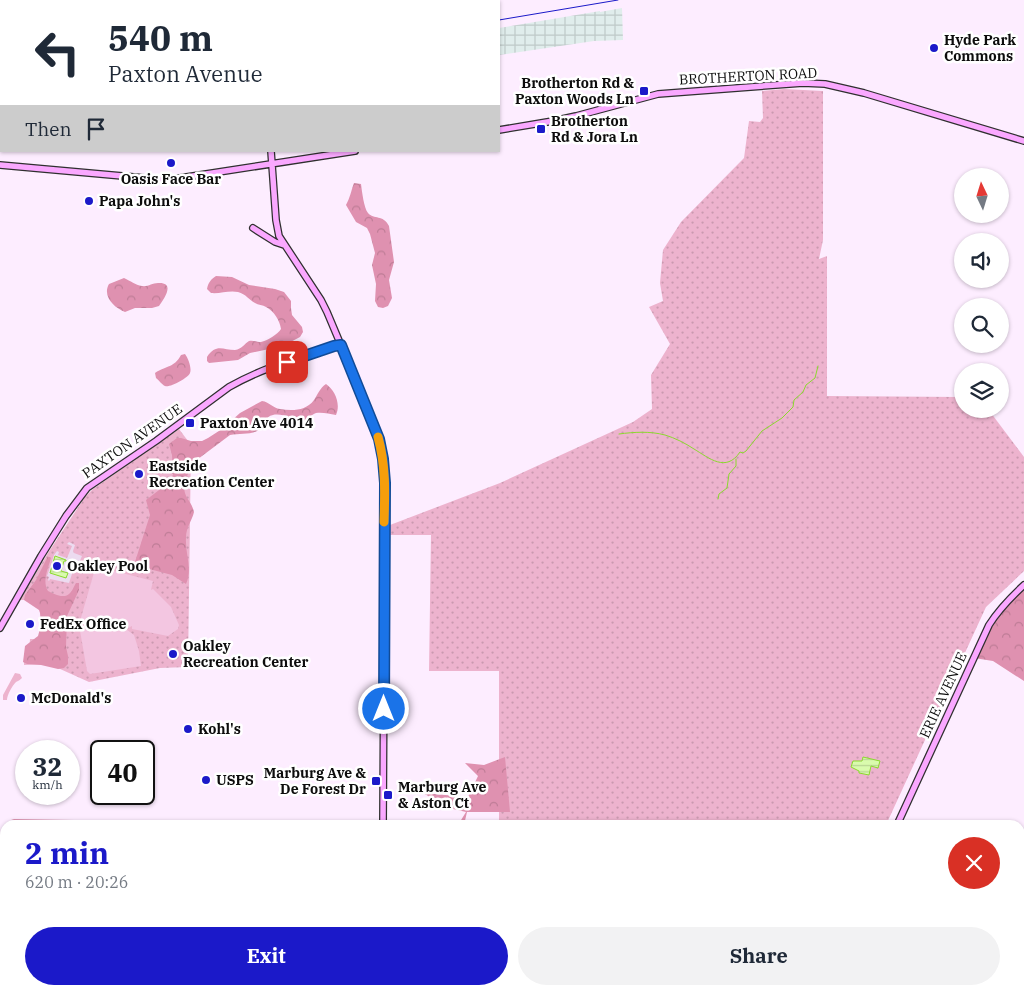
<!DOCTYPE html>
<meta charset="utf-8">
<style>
:root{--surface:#fff;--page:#f2f2f3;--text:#1f2937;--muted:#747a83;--accent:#1b19c9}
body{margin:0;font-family:"IBM Plex Serif",serif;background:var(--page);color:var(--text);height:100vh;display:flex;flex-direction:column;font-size:19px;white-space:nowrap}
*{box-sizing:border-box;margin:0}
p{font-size:16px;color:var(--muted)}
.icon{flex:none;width:28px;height:28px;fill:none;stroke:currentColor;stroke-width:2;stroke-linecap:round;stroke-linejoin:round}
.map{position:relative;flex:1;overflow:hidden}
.side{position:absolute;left:0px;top:820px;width:1025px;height:175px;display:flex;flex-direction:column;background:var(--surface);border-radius:15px 15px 0 0;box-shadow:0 1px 4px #0004}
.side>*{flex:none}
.banner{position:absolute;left:0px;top:0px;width:500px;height:152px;box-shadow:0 1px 4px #0004;background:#fff;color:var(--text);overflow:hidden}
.needle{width:32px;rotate:356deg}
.buttons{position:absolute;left:954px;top:168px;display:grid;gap:10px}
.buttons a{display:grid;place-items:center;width:55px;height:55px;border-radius:50%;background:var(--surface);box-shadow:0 1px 4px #0004;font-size:25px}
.speed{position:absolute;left:15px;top:740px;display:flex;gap:10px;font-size:25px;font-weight:700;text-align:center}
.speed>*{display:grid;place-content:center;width:65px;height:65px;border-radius:50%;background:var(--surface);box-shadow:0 1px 4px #0004;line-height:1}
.speed small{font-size:12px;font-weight:400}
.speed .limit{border:2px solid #111;border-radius:8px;background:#fff;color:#111}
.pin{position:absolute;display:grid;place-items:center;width:42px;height:42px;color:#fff;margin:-21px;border-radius:10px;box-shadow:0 2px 8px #0006}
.me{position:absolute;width:55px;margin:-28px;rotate:0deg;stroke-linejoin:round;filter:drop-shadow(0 0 4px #0008)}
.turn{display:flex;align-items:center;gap:18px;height:105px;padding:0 25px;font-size:22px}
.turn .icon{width:65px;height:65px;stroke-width:2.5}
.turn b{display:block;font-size:35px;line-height:42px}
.then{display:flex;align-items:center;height:48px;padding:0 25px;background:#0003;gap:10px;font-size:19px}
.round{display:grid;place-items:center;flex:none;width:52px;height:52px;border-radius:26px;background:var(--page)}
.headline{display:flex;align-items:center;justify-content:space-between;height:85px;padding:0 25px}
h1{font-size:30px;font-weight:800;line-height:38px;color:var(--accent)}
.cta{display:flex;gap:10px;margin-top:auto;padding:10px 25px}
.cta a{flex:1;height:58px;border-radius:30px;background:var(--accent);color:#fff;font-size:20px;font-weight:800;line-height:58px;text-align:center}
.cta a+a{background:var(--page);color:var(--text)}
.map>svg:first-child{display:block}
</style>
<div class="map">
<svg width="1024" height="995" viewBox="0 0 1024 995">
<defs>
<pattern id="industrial-grid" width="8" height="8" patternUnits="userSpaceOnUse" patternTransform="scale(1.25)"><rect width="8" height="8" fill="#e0edec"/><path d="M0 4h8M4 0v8" fill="none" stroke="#bfcac9"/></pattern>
<pattern id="grass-dots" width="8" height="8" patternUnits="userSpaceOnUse" patternTransform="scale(1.25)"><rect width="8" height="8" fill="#edb3ce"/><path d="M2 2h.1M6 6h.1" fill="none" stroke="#ca99b0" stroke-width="1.8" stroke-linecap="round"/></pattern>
<pattern id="forest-crowns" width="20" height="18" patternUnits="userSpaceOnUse" patternTransform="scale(1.25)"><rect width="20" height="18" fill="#df91b0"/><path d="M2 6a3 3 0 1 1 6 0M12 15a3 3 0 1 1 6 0" fill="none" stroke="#be7c96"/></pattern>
<pattern id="water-rules" width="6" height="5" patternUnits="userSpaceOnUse" patternTransform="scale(1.25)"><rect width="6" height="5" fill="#d9fbad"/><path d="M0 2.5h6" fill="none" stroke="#b9d694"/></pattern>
</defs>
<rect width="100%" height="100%" fill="#fdedff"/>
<path fill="url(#industrial-grid)" d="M622,8L623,40L594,41L499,55V28L600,11V12Z"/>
<path fill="url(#grass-dots)" d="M784,89L823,91V240L819,259L827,256V396L962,397V409H988L1024,457V571L986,607L886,825H499V671H429L431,535H390V525L500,483L633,422L652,409L651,375L670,344L649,307L663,301L660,283L663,250L681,222L744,158L749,121L760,122L763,118L762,91Z
M179,429L191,445L188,667L160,668L89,682L49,664L24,665V653H29L30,639H40L54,611L41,600H20L48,553L85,497L93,489Z"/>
<path fill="url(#forest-crowns)" d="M354,183L361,184C362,192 364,208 368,213C374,220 383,214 389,226L394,262L389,280L392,298L388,306L383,308L378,307L375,301L376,284L372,265L375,253L370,234L367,228L356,222L346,205C350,198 351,191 354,183Z
M216,276L232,277L249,285L275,289L284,292L291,301V308L292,315L302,327L303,332L300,337L283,346L250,353L238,360L209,363L207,361V357C216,343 223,350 235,350C242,349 244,344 249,341C253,340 257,342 261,342C267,341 278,334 281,329C280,321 274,311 266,307C263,305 258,305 255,303C249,300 246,294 238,292C229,290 220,294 211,293L207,289C208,283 211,279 216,276Z
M124,278C131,281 135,285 142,286C148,287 152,283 158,283C176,282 164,299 159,306L152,308H135L125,312C114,308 102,296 109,284Z
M185,354C188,358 192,368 190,373C188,378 170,388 165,386C162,385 159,380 156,378L155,373C167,365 174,368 181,355Z
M326,384C335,390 341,404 336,415C329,414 323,412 316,413C310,415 306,422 299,422C295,423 292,419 289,417C285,415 277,414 273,415C265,416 264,427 257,431C249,435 239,433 230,435L194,462C190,468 182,485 185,493C187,500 192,503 194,512C192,521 186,527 186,538C185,554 193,569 186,584L172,575L134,565L150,515L146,500L163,487L173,475L172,455L169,444L177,438H181L191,441H202L208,438L222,429L240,413L262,401C269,402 273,408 280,409C292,411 306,411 314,400C318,394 320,388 326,384Z
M48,557H50L51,558C48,569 42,581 48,591C54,594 63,599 69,594C72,592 74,586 76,583H79V590L67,616L66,647L68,656V664L64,668L58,669L41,665L27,664L23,662L25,646L38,636L41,625L40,613L39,610L24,600L25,595L36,580L46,560Z
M1024,585V681L993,661L974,658L989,625Z
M505,757L510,812H467L464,825H458L466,812L449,808L423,793L468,797L478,776L465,763L484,765Z
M11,819L201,822L188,825H20V822Z
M1020,971L1024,972V995H1012L998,990H1020Z
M435,990H463L464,995H436Z"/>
<path fill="#edb3ce" d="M15,673L20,674L22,678C20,680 18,681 16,682C12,686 7,695 7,700H3V695Z"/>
<path fill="#f3c6e1" d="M99,567L153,581L151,590L153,589L171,607L179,625L178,629L168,636L132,629V626L126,629L134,635L139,651L141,666L90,674L87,671L79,625L84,623L80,621L95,569Z"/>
<path fill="#ecdbf0" d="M69,542L75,545L73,551L74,553L82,556L77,568H74L69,583L50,579L49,581L48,580L49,577L47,576L54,555L57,551L59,552L58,555L67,558L72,546L67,544Z"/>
<path fill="url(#water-rules)" stroke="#8bd92e" d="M55,556L66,560V561H64L61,571L68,573L66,578L50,573Z
M863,757L880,761L878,768L871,766L869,775L859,773V771L851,767L853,761H862Z"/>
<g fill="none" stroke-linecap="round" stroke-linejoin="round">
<path stroke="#8bd92e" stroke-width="1" d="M619,434C634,432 650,431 665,435C675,438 685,443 694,449C709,458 726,473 740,452L743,453L746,451L762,431L782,418L793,407L794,400L803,392L806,385L815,378L818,366
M718,499L719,494L727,488L729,474L736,466V459"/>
<g stroke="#2f2f2f" stroke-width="8">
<path id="secondary" d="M121,1L122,0
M131,1L132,0
M322,1V0
M0,117L1,116
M499,130L553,121L576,116L658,94L803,83L825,84L864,93L1024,141
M271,151L276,220L279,236L321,300L327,312L343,350L379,439L383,459L385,483L383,825
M0,165L167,180L355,151
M253,228L275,242L284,245
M0,628L41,556L66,516L87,488L156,441L229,387C262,368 298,358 334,346L341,345
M897,825L989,625C999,609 1010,598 1024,585
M0,938H5
M382,995V990
M817,995L820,990"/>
</g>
<use href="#secondary" stroke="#faa8ff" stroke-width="5.5"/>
<path stroke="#1b19c9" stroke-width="1" d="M0,2H1
M499,20L618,0"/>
</g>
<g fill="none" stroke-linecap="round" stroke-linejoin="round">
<g stroke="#114b97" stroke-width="12">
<path id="route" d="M287,362L334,346L341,345L379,439L383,459L385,483L384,709"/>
</g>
<use href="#route" stroke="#1a73e8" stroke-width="9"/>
<path stroke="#f59e0b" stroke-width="9" d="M378,437C386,466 385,493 384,522"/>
</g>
<g fill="#1b19c9" stroke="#fff" stroke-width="2">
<circle cx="934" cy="48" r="5"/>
<rect x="639" y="86" width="10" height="10" rx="2.5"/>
<rect x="536" y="124" width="10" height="10" rx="2.5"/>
<circle cx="171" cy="163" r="5"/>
<circle cx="89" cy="201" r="5"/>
<rect x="185" y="418" width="10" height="10" rx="2.5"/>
<circle cx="139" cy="474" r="5"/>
<circle cx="57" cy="566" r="5"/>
<circle cx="30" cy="624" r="5"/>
<circle cx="173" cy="654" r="5"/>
<circle cx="21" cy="698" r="5"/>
<circle cx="188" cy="729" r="5"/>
<circle cx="206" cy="780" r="5"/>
<rect x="371" y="776" width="10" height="10" rx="2.5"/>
<rect x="383" y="790" width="10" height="10" rx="2.5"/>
</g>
<g text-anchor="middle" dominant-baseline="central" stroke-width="5" stroke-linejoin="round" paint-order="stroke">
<g font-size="14" font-weight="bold" fill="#0d0d0d" stroke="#fff" text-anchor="start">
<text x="944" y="40">Hyde Park<tspan x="944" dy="16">Commons</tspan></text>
<text x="634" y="83" text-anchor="end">Brotherton Rd &amp;<tspan x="634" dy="16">Paxton Woods Ln</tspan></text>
<text x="551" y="121">Brotherton<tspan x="551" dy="16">Rd &amp; Jora Ln</tspan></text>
<text x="171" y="179" text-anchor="middle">Oasis Face Bar</text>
<text x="99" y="201">Papa John's</text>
<text x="200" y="423">Paxton Ave 4014</text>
<text x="149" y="466">Eastside<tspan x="149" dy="16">Recreation Center</tspan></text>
<text x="67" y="566">Oakley Pool</text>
<text x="40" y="624">FedEx Office</text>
<text x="183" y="646">Oakley<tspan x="183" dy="16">Recreation Center</tspan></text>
<text x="31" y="698">McDonald's</text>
<text x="198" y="729">Kohl's</text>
<text x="366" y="773" text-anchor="end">Marburg Ave &amp;<tspan x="366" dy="16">De Forest Dr</tspan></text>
<text x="216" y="780">USPS</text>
<text x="398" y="787">Marburg Ave<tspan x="398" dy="16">&amp; Aston Ct</tspan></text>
</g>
<g font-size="14" fill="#0d0d0d" stroke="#fff">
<text transform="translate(748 76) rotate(-3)">BROTHERTON ROAD</text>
<text transform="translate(132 441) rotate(-35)">PAXTON AVENUE</text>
<text transform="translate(943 695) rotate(-65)">ERIE AVENUE</text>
</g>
</g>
</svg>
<div class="buttons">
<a><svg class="needle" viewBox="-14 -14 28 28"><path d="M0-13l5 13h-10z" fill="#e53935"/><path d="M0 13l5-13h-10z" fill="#747a83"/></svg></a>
<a><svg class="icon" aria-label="sound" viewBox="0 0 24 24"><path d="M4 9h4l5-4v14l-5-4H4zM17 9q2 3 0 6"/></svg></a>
<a><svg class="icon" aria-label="search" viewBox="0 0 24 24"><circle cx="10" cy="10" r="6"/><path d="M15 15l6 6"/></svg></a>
<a><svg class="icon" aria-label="layers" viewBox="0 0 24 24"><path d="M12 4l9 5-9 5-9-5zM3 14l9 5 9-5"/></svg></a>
</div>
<div class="speed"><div>32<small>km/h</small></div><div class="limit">40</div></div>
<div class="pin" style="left:287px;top:362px;background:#d93025"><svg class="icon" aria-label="arrive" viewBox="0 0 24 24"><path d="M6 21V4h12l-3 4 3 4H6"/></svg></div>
<svg class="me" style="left:384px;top:709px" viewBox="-20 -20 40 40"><circle r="17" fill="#1a73e8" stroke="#fff" stroke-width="3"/><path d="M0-11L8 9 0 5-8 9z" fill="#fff"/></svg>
<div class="banner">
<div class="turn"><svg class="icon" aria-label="left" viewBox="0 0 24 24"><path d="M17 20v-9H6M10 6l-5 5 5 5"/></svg><div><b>540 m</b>Paxton Avenue</div></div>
<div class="then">Then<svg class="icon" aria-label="arrive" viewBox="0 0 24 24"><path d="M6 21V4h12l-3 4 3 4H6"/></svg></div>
</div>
<section class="side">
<div class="headline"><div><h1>2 min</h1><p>620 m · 20:26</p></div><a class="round" style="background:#d93025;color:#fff"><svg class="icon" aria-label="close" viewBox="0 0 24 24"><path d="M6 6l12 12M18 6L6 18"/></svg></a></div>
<div class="cta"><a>Exit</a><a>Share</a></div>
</section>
</div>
